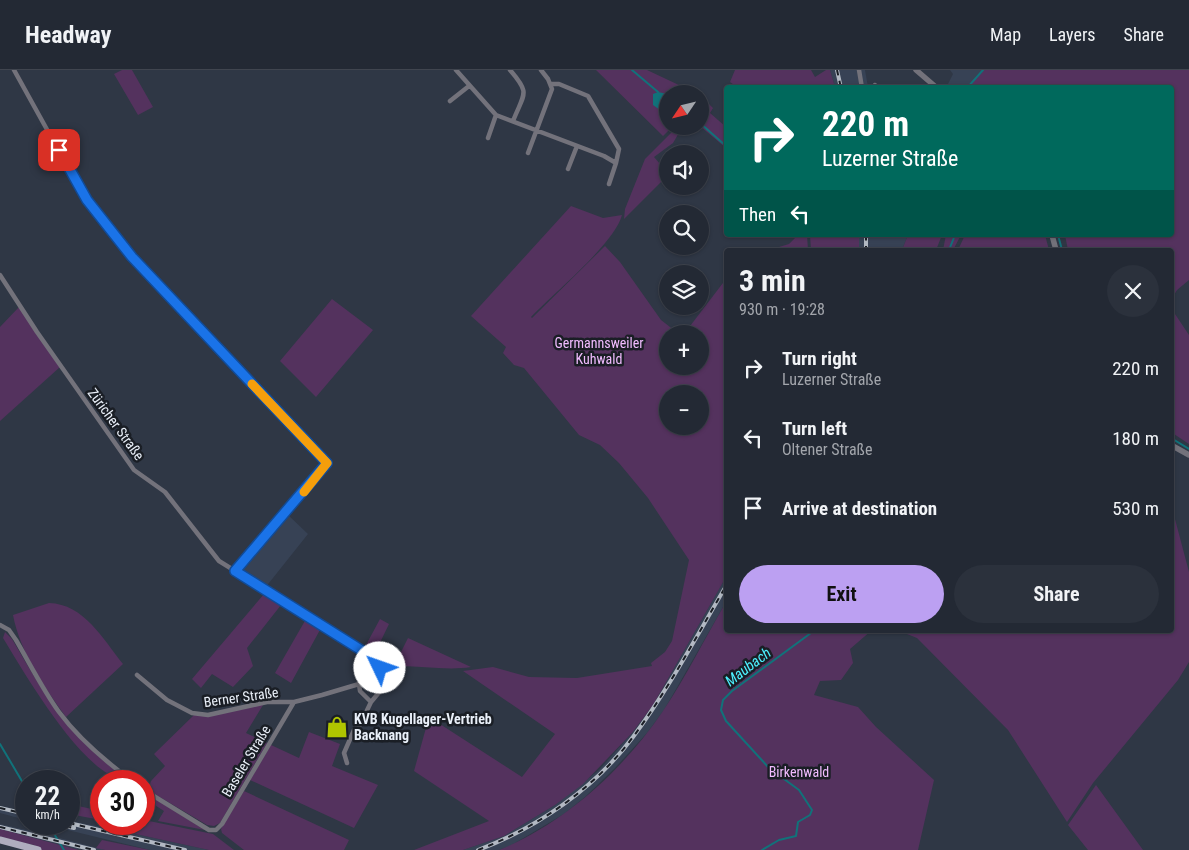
<!DOCTYPE html>
<meta charset="utf-8">
<style>
:root{--surface:#232934;--page:#2b313c;--text:#f1f3f6;--muted:#a3a6ac;--line:#40454f;--accent:#bca0f2}
body{margin:0;font-family:"Roboto Condensed",sans-serif;background:var(--page);color:var(--text);height:100vh;display:flex;flex-direction:column;font-size:19px;white-space:nowrap}
*{box-sizing:border-box;margin:0}
p{font-size:16px;color:var(--muted)}
.icon{flex:none;width:28px;height:28px;fill:none;stroke:currentColor;stroke-width:2;stroke-linecap:round;stroke-linejoin:round}
.map{position:relative;flex:1;overflow:hidden}
.drawer{position:absolute;left:724px;top:178px;width:450px;height:385px;display:flex;flex-direction:column;background:var(--surface);border-radius:5px;box-shadow:0 1px 4px #0004,0 0 0 1px var(--line)}
.drawer>*{flex:none}
.top-card{position:absolute;left:724px;top:15px;width:450px;height:152px;border-radius:5px;box-shadow:0 1px 4px #0004,0 0 0 1px var(--line);background:#00695c;color:#fff;overflow:hidden}
.needle{width:32px;rotate:235deg}
.buttons{position:absolute;left:659px;top:15px;display:grid;gap:10px}
.buttons a{display:grid;place-items:center;width:50px;height:50px;border-radius:50%;background:var(--surface);box-shadow:0 1px 4px #0004,0 0 0 1px var(--line);font-size:25px}
.speed{position:absolute;left:15px;top:700px;display:flex;gap:10px;font-size:25px;font-weight:700;text-align:center}
.speed>*{display:grid;place-content:center;width:65px;height:65px;border-radius:50%;background:var(--surface);box-shadow:0 1px 4px #0004,0 0 0 1px var(--line);line-height:1}
.speed small{font-size:12px;font-weight:400}
.speed .limit{border:8px solid #d22;background:#fff;color:#111}
.pin{position:absolute;display:grid;place-items:center;width:42px;height:42px;color:#fff;margin:-21px;border-radius:10px;box-shadow:0 2px 8px #0006}
.me{position:absolute;width:55px;margin:-28px;rotate:312deg;stroke-linejoin:round;filter:drop-shadow(0 0 4px #0008)}
.turn{display:flex;align-items:center;gap:18px;height:105px;padding:0 15px;font-size:22px}
.turn .icon{width:65px;height:65px;stroke-width:2.5}
.turn b{display:block;font-size:35px;line-height:42px}
.then{display:flex;align-items:center;height:48px;padding:0 15px;background:#0003;gap:10px;font-size:19px}
.round{display:grid;place-items:center;flex:none;width:52px;height:52px;border-radius:26px;background:var(--page)}
.summary{display:flex;align-items:center;justify-content:space-between;height:85px;padding:0 15px}
h1{font-size:30px;font-weight:700;line-height:38px}
.cta{display:flex;gap:10px;margin-top:auto;padding:10px 15px}
.cta a{flex:1;height:58px;border-radius:30px;background:var(--accent);color:#111;font-size:20px;font-weight:700;line-height:58px;text-align:center}
.cta a+a{background:var(--page);color:var(--text)}
ul{padding:0;list-style:none}
li{display:flex;align-items:center;gap:15px;height:70px;padding:0 15px}
li div{flex:1}
li b{display:block;font-size:19px}
li em{font-style:normal}
header{display:flex;align-items:center;gap:30px;box-sizing:border-box;height:70px;padding:0 25px;background:var(--surface);border-bottom:1px solid var(--line)}
header strong{font-size:24px}
nav{display:flex;gap:28px;margin-inline-start:auto;font-size:18px}
.map>svg:first-child{display:block}
</style>
<header>
<strong>Headway</strong>
<nav><a>Map</a><a>Layers</a><a>Share</a></nav>
</header>
<div class="map">
<svg width="1189" height="780" viewBox="0 0 1189 780">
<rect width="100%" height="100%" fill="#2f3745"/>
<path fill="#374255" d="M830,0H865L868,17H835Z
M950,0H982L967,17L946,18L953,4Z
M859,165H908L902,180H859Z
M286,443L308,464L265,518L240,500L245,490Z
M726,507V532L664,640L647,663L614,699L585,727L564,744L510,776L499,780H463L504,766L555,735L599,700L632,663L653,635Z
M0,736L26,742V750L0,743Z
M69,751L108,758L209,780H150L43,754H69Z
M0,754L52,766L105,780L76,779L0,759Z"/>
<path fill="#54325e" fill-rule="evenodd" d="M122,0H132L153,37L138,45L114,4Z
M596,0H647L698,24H668V56H673L663,66Z
M735,0H811L815,7L826,0H830L835,17H737L730,12Z
M982,0H1189V210L1177,220L1171,230V180H1068L1065,165H1171V18L967,17Z
M702,27L713,38L710,43L726,57V78L700,56Z
M678,56H683L673,73L654,87L667,102V106L624,149L625,139L645,89Z
M571,136L603,148L622,145C615,173 553,224 531,247L532,248L605,176L620,192L661,250L679,264H668V296H700V264H684L726,209V507L653,635L632,663L583,714L555,735L504,766L463,780H414L489,751L414,701L429,647L522,707L555,664L463,601L493,597L529,607L577,608L652,596L651,593L665,582L672,571L689,490L648,428L619,393L600,375L579,365L524,298L514,295L503,283L506,277L471,246ZM668,324H700V356H668Z
M798,165H807L808,180H769L789,174Z
M810,165H859V180H811Z
M908,165H942L936,180H902Z
M946,165H961L953,180H943Z
M965,165H1045L1049,180H958Z
M332,229L373,260L316,327L280,291Z
M19,237L60,297L0,351V257Z
M1171,238L1189,265V374L1171,362Z
M1171,434L1189,502V592L1178,610L1093,713L1067,752L1008,660L917,568L897,560H1171Z
M264,524L281,535L247,578L253,596L233,617L212,604L201,618L192,609Z
M726,532V560H872L850,579L853,593L841,610L820,611L814,625L858,637L876,657L934,710L918,780H499C565,753 623,700 663,641C686,607 705,568 726,532Z
M49,533C84,534 103,569 123,594L66,647C44,617 20,582 13,545Z
M306,549L321,558L291,613L275,603Z
M380,549L389,554L374,585L368,582L370,578L366,575Z
M5,562L12,569C48,631 70,668 129,711C86,711 24,602 3,568Z
M408,568L471,597C445,601 420,595 394,596Z
M263,635L246,663L267,673L220,753L214,756L207,755L148,720L151,711L165,696L154,684L194,645Z
M309,662L340,674L332,696L378,715L354,758L250,710L271,675L299,688Z
M1096,715L1143,780H1088L1068,755Z
M244,721L349,770L344,780H244L222,763L221,759Z
M144,722L205,760L158,751L164,741L144,728Z
M69,734L101,741V750L69,744Z
M144,750L213,764L234,780H209L108,758V754H144Z
M0,759L79,780H42L34,775L0,768Z
M102,770L150,780H105L96,778Z"/>
<path fill="#11727a" d="M658,22L667,24V45L653,35V24Z"/>
<g fill="none" stroke-linecap="round" stroke-linejoin="round">
<path stroke="#11727a" stroke-width="2" d="M632,0L658,22
M967,18L983,0
M700,53L726,76
M1058,165L1062,180
M949,180L955,165
M1171,368L1189,379
M0,674L26,718
M48,754L64,780
M762,780L779,770L796,766L798,752L810,745L812,740L799,720L769,698L726,651L721,640L723,630L732,621L815,560"/>
<path stroke="#73727b" stroke-width="4.5" d="M14,0L81,121L105,155L163,222L327,393L235,501
M456,0L496,45L604,86L616,93L619,79L588,26L559,14H550
M510,0C531,24 524,23 513,51
M859,0L862,18
M875,15L876,18
M450,31L469,16
M488,68L496,45
M528,83L552,19L548,9L541,0
M568,99L577,76
M609,114L616,93
M0,205L37,262L134,400L165,422L219,491L377,589L380,598
M0,555L9,560L16,570C30,594 43,620 59,642C79,669 105,691 132,711
M137,605L167,630L192,643L208,645L267,632H294L322,625L359,614L380,598H395L392,607L371,632
M347,693L344,683L354,660L360,655L371,632L360,621L359,614
M144,720L209,760H216L222,754L294,632"/>
<path stroke="#73727b" stroke-width="5.5" d="M916,0L937,18
M1052,165L1056,180
M1171,375L1189,385"/>
<path stroke="#afadbe" stroke-width="7" d="M0,770L38,780"/>
<g stroke="#b2b9c3" stroke-width="4">
<path id="rail" d="M837,0L841,18
M866,165V180
M0,738L26,744
M69,753L185,780
M55,754L74,758
M0,757L94,780
M478,780C537,758 595,718 633,667C668,620 696,567 726,516"/>
</g>
<use href="#rail" stroke="#1a1e25" stroke-width="2" stroke-dasharray="5.5" stroke-linecap="butt"/>
</g>
<g fill="none" stroke-linecap="round" stroke-linejoin="round">
<g stroke="#114b97" stroke-width="12">
<path id="route" d="M59,80L87,130L132,187L327,393L235,501L377,590L380,598"/>
</g>
<use href="#route" stroke="#1a73e8" stroke-width="9"/>
<path stroke="#f59e0b" stroke-width="9" d="M252,314L327,393L304,422"/>
</g>
<defs>
<g id="shop-bare" transform="scale(1.725)"><path d="M-5-2.5h2.3a2.7 3.5 0 0 1 5.4 0H5L5.5 6h-11ZM-1.5-2.5h3a1.5 2.3 0 0 0-3 0Z" fill="#b0c500" stroke="#1a1e25" stroke-width="2.5" paint-order="stroke"/></g>
</defs>
<g fill-rule="evenodd">
<use href="#shop-bare" x="337" y="657"/>
</g>
<g text-anchor="middle" dominant-baseline="central" stroke-width="5" stroke-linejoin="round" paint-order="stroke">
<g font-size="14" fill="#f1bcff" stroke="#1a1e25">
<text x="599" y="273">Germannsweiler<tspan x="599" dy="16">Kuhwald</tspan></text>
<text x="799" y="702">Birkenwald</text>
</g>
<g font-size="14" fill="#eaf0f9" stroke="#1a1e25">
<text transform="translate(116 354) rotate(54)">Züricher Straße</text>
<text transform="translate(241 627) rotate(-8)">Berner Straße</text>
<text transform="translate(246 691) rotate(-59)">Baseler Straße</text>
</g>
<g font-size="14" font-weight="bold" fill="#eaf0f9" stroke="#1a1e25" text-anchor="start">
<text x="354" y="649">KVB Kugellager-Vertrieb<tspan x="354" dy="16">Backnang</tspan></text>
</g>
<g font-size="15" font-style="italic" fill="#4df1ff" stroke="#1a1e25">
<text transform="translate(748 597) rotate(-37)">Maubach</text>
</g>
</g>
</svg>
<div class="buttons">
<a><svg class="needle" viewBox="-14 -14 28 28"><path d="M0-13l5 13h-10z" fill="#e53935"/><path d="M0 13l5-13h-10z" fill="#a3a6ac"/></svg></a>
<a><svg class="icon" aria-label="sound" viewBox="0 0 24 24"><path d="M4 9h4l5-4v14l-5-4H4zM17 9q2 3 0 6"/></svg></a>
<a><svg class="icon" aria-label="search" viewBox="0 0 24 24"><circle cx="10" cy="10" r="6"/><path d="M15 15l6 6"/></svg></a>
<a><svg class="icon" aria-label="layers" viewBox="0 0 24 24"><path d="M12 4l9 5-9 5-9-5zM3 14l9 5 9-5"/></svg></a>
<a>+</a>
<a>−</a>
</div>
<div class="speed"><div>22<small>km/h</small></div><div class="limit">30</div></div>
<div class="pin" style="left:59px;top:80px;background:#d93025"><svg class="icon" aria-label="arrive" viewBox="0 0 24 24"><path d="M6 21V4h12l-3 4 3 4H6"/></svg></div>
<svg class="me" style="left:380px;top:598px" viewBox="-20 -20 40 40"><circle r="19" fill="#fff"/><path d="M0-13L10 11 0 6-10 11z" fill="#1a73e8"/></svg>
<div class="top-card">
<div class="turn"><svg class="icon" aria-label="right" viewBox="0 0 24 24"><path d="M7 20v-9h11M14 6l5 5-5 5"/></svg><div><b>220 m</b>Luzerner Straße</div></div>
<div class="then">Then<svg class="icon" aria-label="left" viewBox="0 0 24 24"><path d="M17 20v-9H6M10 6l-5 5 5 5"/></svg></div>
</div>
<section class="drawer">
<div class="summary"><div><h1>3 min</h1><p>930 m · 19:28</p></div><a class="round"><svg class="icon" aria-label="close" viewBox="0 0 24 24"><path d="M6 6l12 12M18 6L6 18"/></svg></a></div>
<ul>
<li><svg class="icon" aria-label="right" viewBox="0 0 24 24"><path d="M7 20v-9h11M14 6l5 5-5 5"/></svg><div><b>Turn right</b><p>Luzerner Straße</p></div><em>220 m</em></li>
<li><svg class="icon" aria-label="left" viewBox="0 0 24 24"><path d="M17 20v-9H6M10 6l-5 5 5 5"/></svg><div><b>Turn left</b><p>Oltener Straße</p></div><em>180 m</em></li>
<li><svg class="icon" aria-label="arrive" viewBox="0 0 24 24"><path d="M6 21V4h12l-3 4 3 4H6"/></svg><div><b>Arrive at destination</b></div><em>530 m</em></li>
</ul>
<div class="cta"><a>Exit</a><a>Share</a></div>
</section>
</div>
